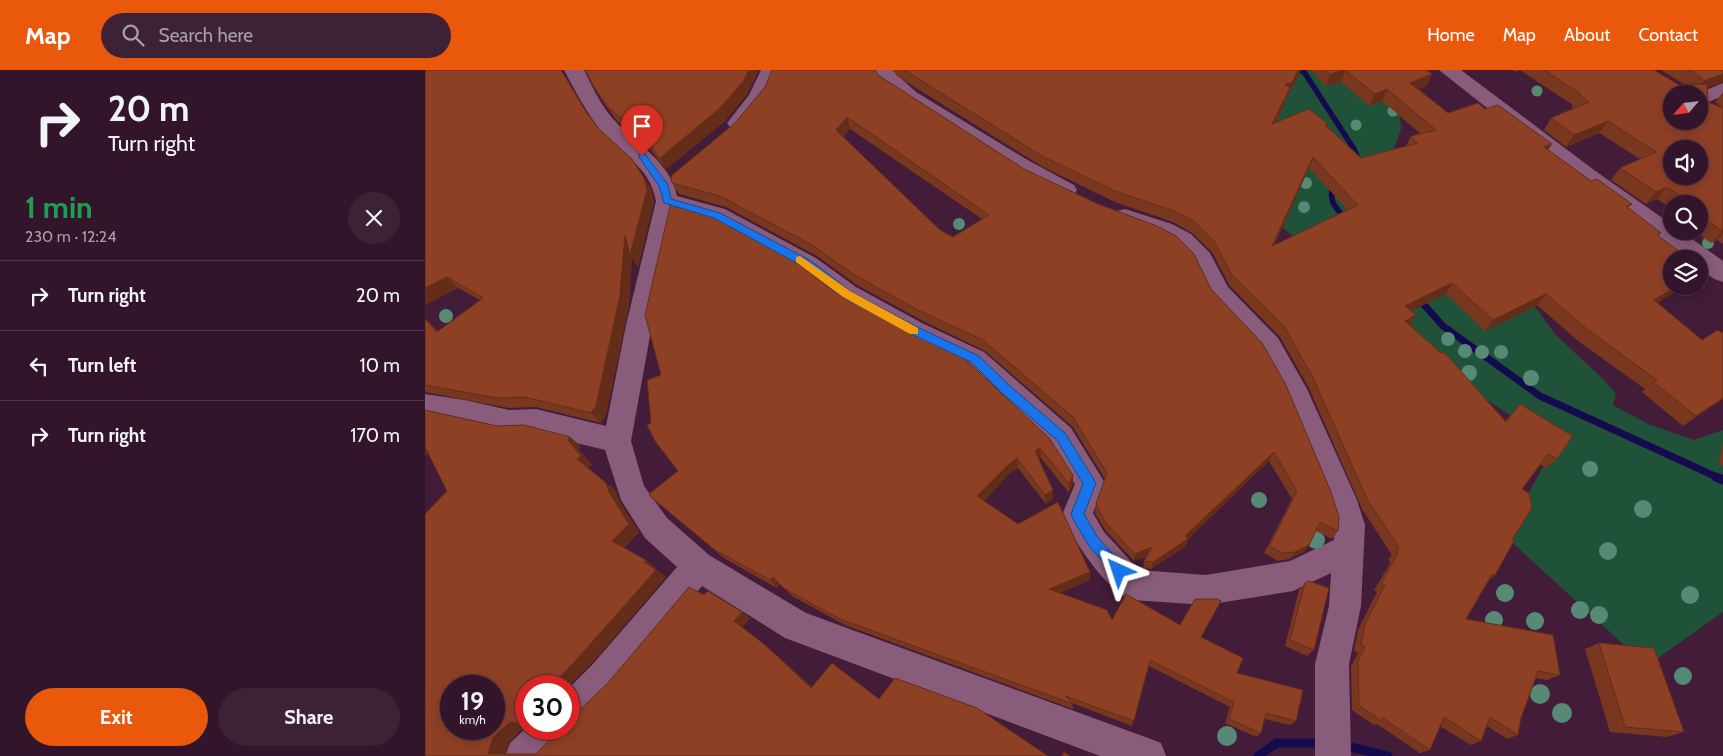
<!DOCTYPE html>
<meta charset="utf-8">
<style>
:root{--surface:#32152a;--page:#3d2236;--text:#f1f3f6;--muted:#a89fa8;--line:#4d3447;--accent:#ea580c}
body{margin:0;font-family:Cabin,sans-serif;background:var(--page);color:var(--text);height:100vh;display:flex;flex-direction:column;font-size:19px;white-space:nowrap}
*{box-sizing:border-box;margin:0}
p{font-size:16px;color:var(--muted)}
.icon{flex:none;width:28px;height:28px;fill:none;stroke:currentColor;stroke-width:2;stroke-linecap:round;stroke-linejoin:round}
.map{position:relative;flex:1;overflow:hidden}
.details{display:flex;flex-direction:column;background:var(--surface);width:425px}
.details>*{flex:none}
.hud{background:#32152a;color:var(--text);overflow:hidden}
.needle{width:32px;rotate:242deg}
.controls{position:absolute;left:1238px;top:15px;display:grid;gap:10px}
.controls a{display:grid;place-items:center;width:45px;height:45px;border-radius:50%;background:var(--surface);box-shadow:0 2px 12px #0003,0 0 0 1px var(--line);font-size:25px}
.speed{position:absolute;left:15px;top:605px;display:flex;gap:10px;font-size:25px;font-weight:700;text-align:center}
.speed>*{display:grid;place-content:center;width:65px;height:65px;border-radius:50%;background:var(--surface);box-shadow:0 2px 12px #0003,0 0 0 1px var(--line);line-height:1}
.speed small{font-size:12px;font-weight:400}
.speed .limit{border:8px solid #d22;background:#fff;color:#111}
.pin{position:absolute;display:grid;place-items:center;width:42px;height:42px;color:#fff;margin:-51px -21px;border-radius:50% 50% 50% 0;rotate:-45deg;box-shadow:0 0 5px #0007}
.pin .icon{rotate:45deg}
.me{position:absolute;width:55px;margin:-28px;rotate:318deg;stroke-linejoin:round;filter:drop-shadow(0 0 4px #0008)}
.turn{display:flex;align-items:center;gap:18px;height:105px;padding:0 25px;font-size:22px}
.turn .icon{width:65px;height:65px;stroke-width:2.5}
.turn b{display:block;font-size:35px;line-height:42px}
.round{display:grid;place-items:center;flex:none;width:52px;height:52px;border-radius:26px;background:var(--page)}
.headline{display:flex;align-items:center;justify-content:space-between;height:85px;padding:0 25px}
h1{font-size:30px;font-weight:700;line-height:38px;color:#1e9e55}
.action{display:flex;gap:10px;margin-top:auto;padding:10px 25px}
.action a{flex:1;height:58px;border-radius:30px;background:var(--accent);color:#fff;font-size:20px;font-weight:700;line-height:58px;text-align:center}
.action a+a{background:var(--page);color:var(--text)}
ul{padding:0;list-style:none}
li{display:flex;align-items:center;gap:15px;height:70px;padding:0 25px;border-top:1px solid var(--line)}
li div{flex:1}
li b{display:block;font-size:19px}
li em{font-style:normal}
header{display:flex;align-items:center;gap:30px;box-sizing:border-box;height:70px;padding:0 25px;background:var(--accent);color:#fff}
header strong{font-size:24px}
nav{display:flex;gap:28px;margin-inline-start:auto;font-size:18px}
.search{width:350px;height:45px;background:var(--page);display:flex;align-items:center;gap:12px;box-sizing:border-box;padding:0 18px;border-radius:28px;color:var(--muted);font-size:19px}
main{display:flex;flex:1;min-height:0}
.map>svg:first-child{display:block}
</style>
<header>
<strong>Map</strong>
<div class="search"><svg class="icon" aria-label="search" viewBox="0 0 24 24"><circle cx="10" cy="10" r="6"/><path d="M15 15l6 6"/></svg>Search here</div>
<nav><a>Home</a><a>Map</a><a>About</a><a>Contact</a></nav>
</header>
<main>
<section class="details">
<div class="hud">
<div class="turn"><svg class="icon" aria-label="right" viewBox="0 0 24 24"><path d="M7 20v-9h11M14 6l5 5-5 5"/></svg><div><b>20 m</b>Turn right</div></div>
</div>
<div class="headline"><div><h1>1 min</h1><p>230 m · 12:24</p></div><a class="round"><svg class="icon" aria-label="close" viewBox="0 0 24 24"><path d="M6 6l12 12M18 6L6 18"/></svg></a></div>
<ul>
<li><svg class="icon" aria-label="right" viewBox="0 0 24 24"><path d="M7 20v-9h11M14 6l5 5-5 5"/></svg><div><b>Turn right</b></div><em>20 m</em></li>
<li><svg class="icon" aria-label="left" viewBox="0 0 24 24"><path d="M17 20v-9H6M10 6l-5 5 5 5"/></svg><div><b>Turn left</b></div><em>10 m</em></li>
<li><svg class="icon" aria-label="right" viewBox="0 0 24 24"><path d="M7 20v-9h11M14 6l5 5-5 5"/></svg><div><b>Turn right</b></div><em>170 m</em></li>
</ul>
<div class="action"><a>Exit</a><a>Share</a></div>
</section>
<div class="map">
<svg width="1298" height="686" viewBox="0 0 1298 686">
<rect width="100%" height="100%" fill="#421c38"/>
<path fill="#205239" d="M782,0H932L974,34L976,59L963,96L1099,222L1130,264L1178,309L1191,324L1188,335L1223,354L1269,370L1298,360V542L1222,596L1080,466L1130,375L1038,314L984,254L847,150Z"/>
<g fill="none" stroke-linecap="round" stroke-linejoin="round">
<path stroke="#150a4d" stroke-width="5.5" d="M873,0L879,2L929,79L935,93
M908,114C903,133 911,138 923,151"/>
<path stroke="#150a4d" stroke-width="7" d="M993,228L1018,256L1115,326L1294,408"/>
<path stroke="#150a4d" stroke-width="9" d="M1291,407L1298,410
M916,675L963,686
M833,686L852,673H899"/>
<path fill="#885c7a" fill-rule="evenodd" d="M139,0H159C168,18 177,38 192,53C214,76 245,92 252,126L300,139L391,188L431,217L497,253L559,282L646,358L680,413L668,443L679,462L714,500L781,505L865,491L909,470L910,455L902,430L857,322L835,282L785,229L768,194L750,176L731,166L692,153L689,147L692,141L700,139L747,154L766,164L785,183L803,217L853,268L882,319L932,430L940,455L936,536L924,594L926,686H890V594L904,536L906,503L868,521L781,535L707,530C680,520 649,471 637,445L650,414L626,376L541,296L479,267L413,231L375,200L284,151L252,141L227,255L206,371L219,416L242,448L284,485L381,543L723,668L736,673L741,686H675L360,568L277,516C251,546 175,650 144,659L138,671L124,686H80L85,673L101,658L144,659V618L167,595L252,497L220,468L196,430L180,380L111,363L84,364L40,352L0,346V324L40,330L84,340L111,339L181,356L201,255L231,131C224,94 196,86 175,60C161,41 150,21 139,0Z
M336,0H356C347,18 336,44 320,57C315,60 310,59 305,57L302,53L324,25Z
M447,0H467L491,22L601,89L649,115L652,120L649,125L641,127L586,99L478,30L462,18Z
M1014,0H1036L1169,100L1246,154V161H1256L1298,191V212L1289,209L1274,198V189H1261L1153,110Z
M1298,13V26L1274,36V24H1271Z"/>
</g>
<g fill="#568a74">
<circle cx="1112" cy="21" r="5.5"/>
<circle cx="968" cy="41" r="5.5"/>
<circle cx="931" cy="55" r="5.5"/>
<circle cx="881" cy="113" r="6"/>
<circle cx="879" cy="137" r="6"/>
<circle cx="534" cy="154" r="6"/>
<circle cx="1283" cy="173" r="6"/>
<circle cx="21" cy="246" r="7"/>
<circle cx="1023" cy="269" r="7"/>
<circle cx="1040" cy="281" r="7"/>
<circle cx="1057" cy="282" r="7"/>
<circle cx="1076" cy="282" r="7"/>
<circle cx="1044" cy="303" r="8"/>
<circle cx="1106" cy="308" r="8"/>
<circle cx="1165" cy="399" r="8"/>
<circle cx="834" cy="430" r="8"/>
<circle cx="1218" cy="439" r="9"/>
<circle cx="891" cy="470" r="9"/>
<circle cx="1183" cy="481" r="9"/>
<circle cx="1080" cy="523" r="9"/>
<circle cx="1265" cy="525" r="9"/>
<circle cx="1155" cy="540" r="9"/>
<circle cx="1174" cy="545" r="9"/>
<circle cx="1069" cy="550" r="9"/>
<circle cx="1110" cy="551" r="9"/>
<circle cx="1258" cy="606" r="9"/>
<circle cx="1115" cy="624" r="10"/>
<circle cx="1137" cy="643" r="10"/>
<circle cx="802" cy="666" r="10"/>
</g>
<path fill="#7a3720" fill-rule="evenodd" d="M160,0H334L322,24L299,52L241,99L225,79L192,51L176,29L169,17Z
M468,0H876L864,24L863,25L861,30L851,52L902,56L936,88L981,76L986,66L996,64L957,31L945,36L916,12L901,16L886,0H1001L1002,16L994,19L1023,43L1060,39L1123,80L1166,111L1207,134L1203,138L1236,163L1233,166L1232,233L1298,329L1258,356L1217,322L1220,319L1153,271L1112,235L1060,261L1021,224L986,241L991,245L985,255L1080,351L1095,334L1132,389L1122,398L1115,394L1097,419L1087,470L1070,505L1065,509L1041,549L1135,605L1122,610L1111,608L1096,648L1093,665L1082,669L1062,656L1056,671L1046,675L1015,656L1005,680L995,683L952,654L949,655L927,640L926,596L933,583L929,580L933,560L952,522L949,520L966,492L963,490L967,485L937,439L884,318L855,267L805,216L787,182L767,163L748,152L690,132L618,97L472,6ZM884,98L923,140L849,175Z
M1087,0H1229L1254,15H1260L1236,0H1298V12L1282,18L1283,32L1298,38V174L1292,170L1286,173L1269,161H1274V134H1246V138L1232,129L1221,134L1186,110L1195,98L1215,89L1174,63L1141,77L1119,60L1126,48L1149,39L1146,37L1148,35L1095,0L1091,2Z
M137,1L163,45L174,59L207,89L226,119L229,131L213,197L207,188L204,235L181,345L176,353L111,337L84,338L0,322V248L13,261L55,230L33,218L0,235Z
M453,5L786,219L913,461L907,469L891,461L879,482L864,489L853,491L839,483L867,429L844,391L763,469L760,477L726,499L718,498L719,491L722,486L709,491L681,461L670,443L671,434L680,409L648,357L560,281L498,251L432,215L392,186L301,137L254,124L247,113L310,53L340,17ZM425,59L557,149L528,167L515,160L418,67Z
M1298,22V38L1290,32Z
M408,221L624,368L648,414L644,423L616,388L614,389L628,429L621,434L593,398L584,404L559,431L665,510L634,523L687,550L776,568L812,603L871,651L865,655L840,649L836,663L831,667L800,653L805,637L724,596L707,656L647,633L648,639L420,555L367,526L355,514L352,518L299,488L226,427L253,401L226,353L236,305Z
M0,340L156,376L153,379L167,395L163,398L191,421L194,431L214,462L199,478L221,490L231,498L230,499L241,507L166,594L143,616H101V657H100L84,672L80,684H111L146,649L279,525L317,542L325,548L317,558L346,580L387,617L454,629L623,686H0L22,421L3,383L0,386Z
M1298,372V396L1294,394Z
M880,513L889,580L882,586L860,576L874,520Z
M1174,573L1259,662L1242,667L1185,662L1160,579Z"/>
<path fill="#632d1a" d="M324,0H334L322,24L299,52L241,99L235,88Z
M873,0H876L864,24L863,25L861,30L844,65L860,14Z
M920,0L916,12L901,16L905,4Z
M1007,4L1002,16L981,24L985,13Z
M1298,4V12L1270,23L1279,11Z
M962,19L957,31L945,36L950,24Z
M422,47L425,59L415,72L411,60Z
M1183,51L1174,63L1141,77L1149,65Z
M1127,74L1119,86V77Z
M888,87L884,98L844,188L847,176Z
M219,108L226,119L229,131L213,197L207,188L204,235L181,345L176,353L166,343L200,165Z
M1242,117L1232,129L1221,134L1231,122Z
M1298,161V163L1292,170L1286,173Z
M1282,200L1274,208V205Z
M22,207L33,218L0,235V218Z
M1027,213L1021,224L974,246L980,236Z
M1253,216H1261L1218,241L1229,230Z
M1121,224L1112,235L1060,261L1068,250Z
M991,245L984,256L980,251Z
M0,248L25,272L12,262L0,249Z
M1298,328V329L1258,356L1271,346Z
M145,367L156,376L153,379L167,395L163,398L152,389L143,370Z
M0,372L10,378L0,386Z
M615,378L616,388L611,391L610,381Z
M849,382L844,391L763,469L760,477L726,499L728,492L760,466Z
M592,388L593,398L584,404L555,435L552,426L583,395Z
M648,405V414L644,423V414Z
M181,413L191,421L194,431L214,462L197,479L187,471L184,422Z
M628,420V429L621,434L620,425Z
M884,475L879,482L864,489L870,482Z
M727,477L725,484L709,491L710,484Z
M221,490L231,498L229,500L219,492Z
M231,500L241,507L166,594L143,616H129L130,612Z
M665,502V510L625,527L624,519Z
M348,507L355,514L352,518L345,510Z
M317,542L325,548L317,558L309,551Z
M339,574L346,580L393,622L386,618Z
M85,652L100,657L84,672L79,686L63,684L68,668Z"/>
<path fill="#8e4025" stroke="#632d1a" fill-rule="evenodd" d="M0,0H136L161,42L174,59L207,89L219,108L222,120L205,185L200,165L195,225L171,336L166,343L100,327L72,328L0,315V249L12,262L58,228L22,207L0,218Z
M160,0H324L318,12L293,40L235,88L219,67L185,39L169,17Z
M347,0H450L453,5L599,99L673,134L732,156L751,166L769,184L786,219L837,273L860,313L906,422L914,447L913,461L895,452L884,475L870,482L858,483L844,476L872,421L849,382L760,466L763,469L728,492L719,491L727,477L710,484L681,453L671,434L682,403L648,347L558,270L495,241L428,204L387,175L295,126L247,113L246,106L310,53L340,17ZM422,47L564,145L528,167L515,160L411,60Z
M479,0H873L867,13L860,14L865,18L847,54L884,39L903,54L900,55L936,88L993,73L986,66L1011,60L962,19L950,24L920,0L905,4L901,0H1001L1007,4L985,13L1023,43L1053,33L1060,39L1073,35L1127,74L1119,77L1166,111L1172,109L1207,134L1201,136L1236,163L1232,165L1265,189H1246V216H1253L1229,230L1277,270L1293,260L1296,263L1298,262V328L1271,346L1228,312L1232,310L1163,260L1121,224L1068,250L1027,213L980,236L991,245L980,251L1016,283L1019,282L1081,352L1095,334L1148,366L1132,389L1123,384L1097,419L1104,423L1107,438L1087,470L1089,471L1070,505L1067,504L1041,549L1128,565L1135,605L1113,601L1096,648L1093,665L1065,647L1056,671L1019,647L1005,680L958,648L957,651L934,635L933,591L940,577L936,574L940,554L960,515L956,513L973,484L971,483L974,477L943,431L888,308L859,256L807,205L789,171L769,151L749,141L690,121L617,86ZM888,87L933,135L847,176Z
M1119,0H1229L1254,15L1282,14L1283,32L1298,38V161H1297L1276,146L1281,144L1274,139V134H1267L1242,117L1231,122L1195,98L1231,82L1183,51L1149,65L1126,48L1164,32L1154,25L1156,24ZM1246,24H1274V51H1246ZM1246,79H1274V106H1246Z
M1264,0H1298V4L1279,11L1275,6Z
M246,132L277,141L369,190L408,221L475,258L538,287L624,368L648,405L644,414L615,378L610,381L628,420L620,425L592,388L583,395L552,426L593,454L633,432L665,502L624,519L682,540L687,550L701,524L755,555L770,529H792L796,531L776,567L818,588L812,603L878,620L871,651L841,643L836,663L804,649L809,632L725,590L709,651L640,626L648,634L415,549L360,519L348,507L345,510L290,480L226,427L224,424L253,401L230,371L222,355L226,353L222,310L236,305L220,245Z
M1274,195L1282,200L1274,205Z
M0,340L72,356L99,355L145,367L143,370L156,386L152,389L181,413L184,422L204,454L187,471L221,490L219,492L231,500L153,588L130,612L129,616H101V653L85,652L68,668L63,684H111L126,668L131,659H144V650L182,614L264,517L279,525L283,521L317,542L309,551L339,574L386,618L407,593L454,629L470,608L552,638L623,686H0V444L22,421L0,377ZM26,616H69V659H26Z
M884,511L904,518L889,580L865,570L880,513Z
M1174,573L1229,578L1259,662L1200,657Z
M639,682L645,686H637Z"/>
<path fill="#1a73e8" stroke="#114b97" d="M214,84H220L243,115L246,129L295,143L386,191L425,221L492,257L554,286L585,316L640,363L671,413L659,444L673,468L699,496L701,501L699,505L694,507L690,505L664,476L648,449L646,444L658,414L632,370L577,323L546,292L484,263L418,227L379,197L289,148L239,133L234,116L214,87Z"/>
<path fill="#f59e0b" d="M375,186L425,221L493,258V264H485L418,227L371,192V187Z"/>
</svg>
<div class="controls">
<a><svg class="needle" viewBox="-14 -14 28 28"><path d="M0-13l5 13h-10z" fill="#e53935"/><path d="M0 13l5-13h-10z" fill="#a89fa8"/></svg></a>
<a><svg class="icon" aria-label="sound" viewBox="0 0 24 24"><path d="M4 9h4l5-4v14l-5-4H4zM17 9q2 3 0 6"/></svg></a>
<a><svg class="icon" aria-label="search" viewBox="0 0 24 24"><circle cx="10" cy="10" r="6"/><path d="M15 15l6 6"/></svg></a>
<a><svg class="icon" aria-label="layers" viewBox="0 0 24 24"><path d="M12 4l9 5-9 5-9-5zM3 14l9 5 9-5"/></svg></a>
</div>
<div class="speed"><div>19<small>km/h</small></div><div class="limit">30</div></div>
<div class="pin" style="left:217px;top:86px;background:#d93025"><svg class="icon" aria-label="arrive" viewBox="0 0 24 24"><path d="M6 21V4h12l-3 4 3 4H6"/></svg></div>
<svg class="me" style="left:694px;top:501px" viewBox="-20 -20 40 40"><path d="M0-17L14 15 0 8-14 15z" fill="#1a73e8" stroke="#fff" stroke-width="4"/></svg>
</div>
</main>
